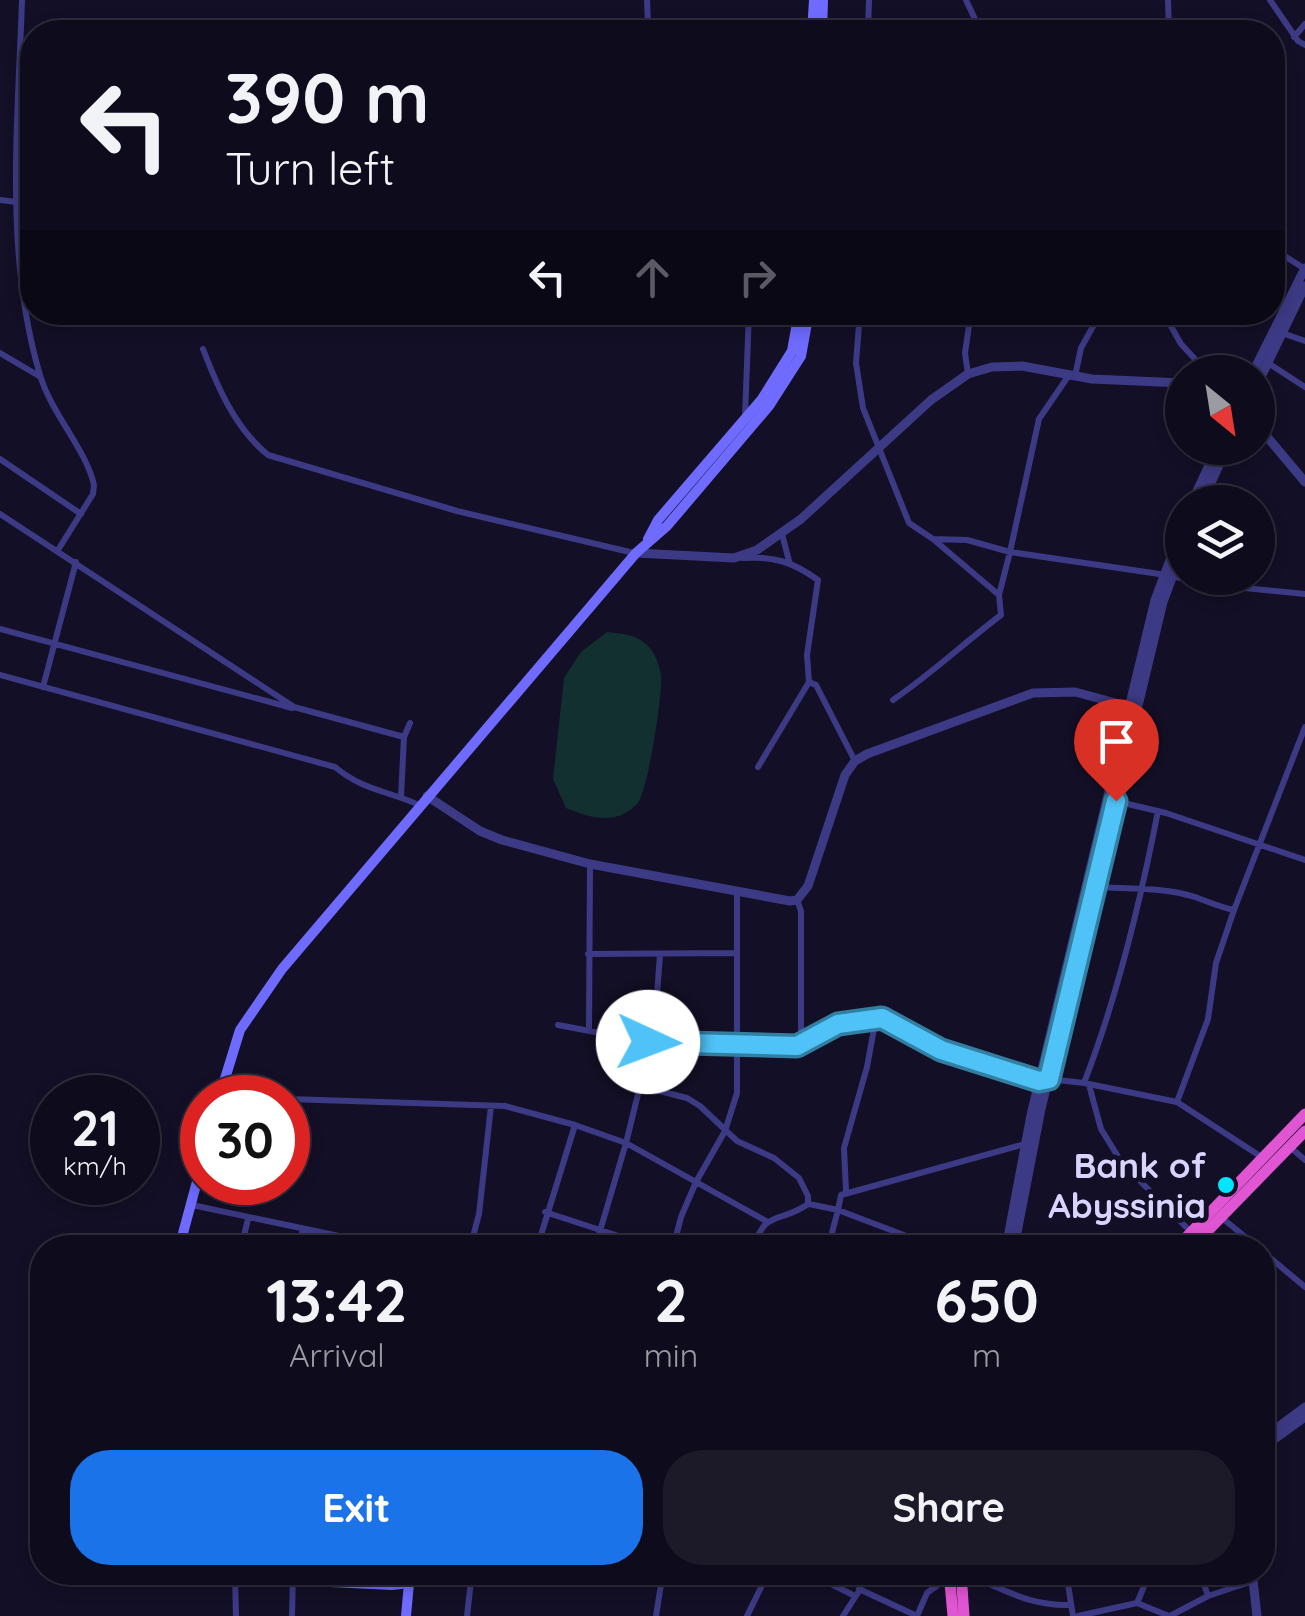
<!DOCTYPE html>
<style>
:root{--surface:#0e0b1c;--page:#1c1929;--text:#f1f3f6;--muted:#9b9ba3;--line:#2e2b3b;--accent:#1a73e8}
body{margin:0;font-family:Quicksand,sans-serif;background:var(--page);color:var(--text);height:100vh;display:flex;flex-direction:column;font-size:38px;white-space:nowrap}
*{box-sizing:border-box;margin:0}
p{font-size:32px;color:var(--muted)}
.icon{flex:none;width:55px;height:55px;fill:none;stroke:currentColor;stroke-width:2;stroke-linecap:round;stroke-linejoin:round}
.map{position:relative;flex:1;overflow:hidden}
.side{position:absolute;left:30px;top:1235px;width:1245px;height:350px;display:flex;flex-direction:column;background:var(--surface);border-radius:40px;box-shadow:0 5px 15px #0003,0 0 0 2px var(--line)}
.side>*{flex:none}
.hud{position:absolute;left:20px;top:20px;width:1265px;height:305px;border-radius:40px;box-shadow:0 5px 15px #0003,0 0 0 2px var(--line);background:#0e0b1c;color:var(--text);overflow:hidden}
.needle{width:65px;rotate:150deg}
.buttons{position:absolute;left:1165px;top:355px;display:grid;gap:20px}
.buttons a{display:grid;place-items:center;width:110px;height:110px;border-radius:50%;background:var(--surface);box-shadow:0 5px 15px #0003,0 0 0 2px var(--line);font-size:50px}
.speed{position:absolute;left:30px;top:1075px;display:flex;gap:20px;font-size:50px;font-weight:700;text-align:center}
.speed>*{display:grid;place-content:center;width:130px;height:130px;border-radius:50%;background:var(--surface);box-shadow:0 5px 15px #0003,0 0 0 2px var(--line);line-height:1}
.speed small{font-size:25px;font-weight:400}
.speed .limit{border:15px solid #d22;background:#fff;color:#111}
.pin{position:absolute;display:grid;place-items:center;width:85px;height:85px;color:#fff;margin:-102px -42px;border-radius:50% 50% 50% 0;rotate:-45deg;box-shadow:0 0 10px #0007}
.pin .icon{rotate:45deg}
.me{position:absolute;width:110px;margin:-55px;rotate:92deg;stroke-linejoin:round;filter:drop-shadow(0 0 8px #0008)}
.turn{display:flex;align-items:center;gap:35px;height:210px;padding:0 40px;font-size:45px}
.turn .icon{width:130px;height:130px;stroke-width:2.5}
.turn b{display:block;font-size:70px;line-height:85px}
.lanes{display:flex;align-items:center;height:95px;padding:0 40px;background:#0003;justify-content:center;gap:50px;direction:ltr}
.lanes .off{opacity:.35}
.eta{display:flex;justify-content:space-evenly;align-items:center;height:170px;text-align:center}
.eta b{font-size:60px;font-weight:800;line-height:70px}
.action{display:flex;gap:20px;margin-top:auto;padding:20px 40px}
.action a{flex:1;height:115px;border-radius:40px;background:var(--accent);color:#fff;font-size:40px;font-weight:800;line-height:115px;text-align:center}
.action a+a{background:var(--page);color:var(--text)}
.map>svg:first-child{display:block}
</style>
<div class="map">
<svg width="1305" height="1616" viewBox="0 0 1305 1616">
<rect width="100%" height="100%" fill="#130f26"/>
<path fill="#12302f" d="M607,632C624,634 637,634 649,647C655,653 660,667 661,675C663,694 648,792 637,804C616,826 590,818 566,808L553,779L564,678L581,652Z"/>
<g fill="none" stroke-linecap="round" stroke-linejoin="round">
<path stroke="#3d3a85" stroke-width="6" d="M22,0C18,125 4,254 40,375C51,413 87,451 94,485L93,494L58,550
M647,0L648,25L655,32
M966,0L981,32
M1168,0L1169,32
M1270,0L1298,41L1305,45
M763,32L811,27
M868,32L869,0
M1294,37L1305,24
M0,200L16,202
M1272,248L1305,269
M704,312L749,315
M860,312L856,363L863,408L909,523L933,539L967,540L1010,552L999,595L933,539
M1163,312L1181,344L1207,372
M630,315L672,312
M1282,333L1305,341
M203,349C218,388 235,428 268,455L457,511L634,553
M0,353L39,376
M1268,363L1305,387
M968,374L965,353L971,312
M1069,375L1039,419L1010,552L1173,576L1203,584L1305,594
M1075,376L1081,348L1101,312
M745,416L749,312
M0,459L81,514
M0,514L294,707L404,737
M782,534L789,561
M743,558C774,556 793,562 818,580L807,655L809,682L758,767
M0,629L292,708
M0,675L335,767C364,791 386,790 419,805
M809,682L816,685L855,761
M43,687L76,562
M893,700C931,674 964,643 1001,615L999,595
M401,797L404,737L410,723
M1115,801L1166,813L1305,860
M1096,887C1128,889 1164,887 1195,897C1209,902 1220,907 1234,910L1305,727
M797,900L801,911V1044
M588,954L736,953
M558,1025L648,1042L797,1046L838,1024L882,1017L941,1050L1039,1081L1049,1079L1084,1083L1177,1102L1263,1158
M589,1031L590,864
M1084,1083C1118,995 1140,904 1158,811
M1089,1085L1101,1129L1122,1163L1190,1231
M640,1086L655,1021L660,955
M220,1097L240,1098
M288,1099L505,1106L575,1125L626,1143L595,1248
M1177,1102L1208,1019L1216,963L1234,910
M1291,1148L1305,1160
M846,1191L844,1148L867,1067L876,1018
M809,1204L838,1210L828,1248
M192,1205L396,1248
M545,1212L640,1243L673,1245
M1222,1218L1259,1248
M241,1248L248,1219
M298,1248L303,1229
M470,1248L479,1214L491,1106
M537,1248L575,1125
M673,1248L681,1217L696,1182L725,1131L737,1093V891
M754,1248C764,1209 780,1224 808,1204V1196L799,1178L774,1158L737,1141L700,1106L687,1098L640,1086L626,1143L766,1221
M938,1248L838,1210L841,1195L1025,1144
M1262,1251L1305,1287
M628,1572L630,1583
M787,1572L825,1581L855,1596
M1066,1572L1073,1616
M1200,1572L1208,1596L1253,1581
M959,1573C1002,1585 1021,1606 1071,1605
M235,1577L236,1616
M859,1589L917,1616L927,1593L947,1578
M1137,1603L1169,1616
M292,1616L293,1572
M467,1616L472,1572
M656,1616L663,1572
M747,1616L765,1579L773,1572
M843,1616L859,1591L863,1572
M1078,1616L1137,1603L1150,1572
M1170,1616L1208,1596"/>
<path stroke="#3d3a85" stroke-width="9" d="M1253,372L1305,268
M1258,383L1305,286
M1258,426L1305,482
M1192,502L1217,448
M1202,502L1227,448
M636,553L734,558L757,550L801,519L931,400L968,374L992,367L1022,366L1092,379L1182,383
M427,796L480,831L502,840L590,864L790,901L797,900L808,886L845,775L855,761L867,754L1033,693L1075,692L1138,709
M1006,1248L1031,1115L1155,600L1182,528
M1014,1248L1041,1109L1163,602L1182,551
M1262,1439L1305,1407
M1262,1448L1305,1417
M1252,1572L1257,1616"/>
<path stroke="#6f6bff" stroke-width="10" d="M812,32L814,0
M822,32L823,0
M648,539L658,520L762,399L792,351L799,312
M219,1098L240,1030L282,969L636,553L667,526L769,406L801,356L809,312
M179,1248L202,1163
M122,1572L392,1585L409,1583
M349,1572L394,1576L408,1582
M406,1616L409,1583"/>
<path stroke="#e055d1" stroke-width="11" d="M1176,1248L1305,1114
M1191,1248L1305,1131
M949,1572L953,1616
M961,1572L964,1616"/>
</g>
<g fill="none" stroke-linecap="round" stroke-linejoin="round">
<g stroke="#337fa1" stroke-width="25">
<path id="route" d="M648,1042L797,1046L838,1024L882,1018L941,1050L1039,1081L1049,1079L1116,801"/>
</g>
<use href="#route" stroke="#4fc3f7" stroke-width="18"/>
</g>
<circle fill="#00e5ff" stroke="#130f26" stroke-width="4" cx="1226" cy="1185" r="10"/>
<g text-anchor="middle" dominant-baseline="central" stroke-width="10" stroke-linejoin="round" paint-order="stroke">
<g font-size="35" font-weight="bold" fill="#d9d4ff" stroke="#130f26" text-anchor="end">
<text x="1206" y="1165">Bank of<tspan x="1206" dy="40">Abyssinia</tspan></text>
</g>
</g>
</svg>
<div class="buttons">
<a><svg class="needle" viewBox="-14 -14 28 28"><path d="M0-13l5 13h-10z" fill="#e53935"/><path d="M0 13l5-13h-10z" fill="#9b9ba3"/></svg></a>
<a><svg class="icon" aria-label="layers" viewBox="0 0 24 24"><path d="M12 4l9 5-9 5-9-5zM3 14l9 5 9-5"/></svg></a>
</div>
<div class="speed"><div>21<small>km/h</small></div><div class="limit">30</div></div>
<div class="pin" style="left:1116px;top:801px;background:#d93025"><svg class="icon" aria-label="arrive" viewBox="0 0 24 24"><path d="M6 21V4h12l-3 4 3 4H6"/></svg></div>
<svg class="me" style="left:648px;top:1042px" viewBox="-20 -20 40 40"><circle r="19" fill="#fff"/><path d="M0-13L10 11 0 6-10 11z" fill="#4fc3f7"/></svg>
<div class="hud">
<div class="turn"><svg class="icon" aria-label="left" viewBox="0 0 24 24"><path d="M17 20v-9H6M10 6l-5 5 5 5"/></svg><div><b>390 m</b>Turn left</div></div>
<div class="lanes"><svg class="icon" aria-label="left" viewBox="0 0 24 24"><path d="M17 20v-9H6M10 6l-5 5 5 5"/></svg><svg class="icon off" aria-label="ahead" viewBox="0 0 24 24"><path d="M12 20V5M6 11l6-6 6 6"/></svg><svg class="icon off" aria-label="right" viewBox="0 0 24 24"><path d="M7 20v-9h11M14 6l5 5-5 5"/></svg></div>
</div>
<section class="side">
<div class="eta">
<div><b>13:42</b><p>Arrival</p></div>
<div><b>2</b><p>min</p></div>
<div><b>650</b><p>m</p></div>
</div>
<div class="action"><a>Exit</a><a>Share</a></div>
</section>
</div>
